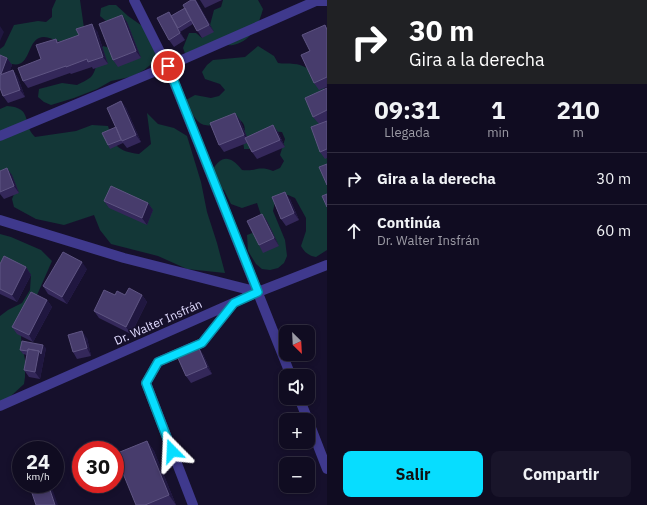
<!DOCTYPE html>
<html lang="es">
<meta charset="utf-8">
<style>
:root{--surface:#100c21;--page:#19152a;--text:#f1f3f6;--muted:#9c9ba5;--line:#302c3f;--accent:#07ddff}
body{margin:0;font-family:"IBM Plex Sans",sans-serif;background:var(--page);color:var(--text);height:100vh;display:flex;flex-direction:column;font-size:15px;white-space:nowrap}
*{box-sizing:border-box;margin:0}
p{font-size:13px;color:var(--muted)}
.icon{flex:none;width:22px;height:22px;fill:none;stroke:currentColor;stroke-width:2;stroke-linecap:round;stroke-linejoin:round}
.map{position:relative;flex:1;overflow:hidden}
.drawer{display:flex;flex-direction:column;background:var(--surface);width:320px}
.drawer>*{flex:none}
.hud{background:#202124;color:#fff;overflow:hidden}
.needle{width:26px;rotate:156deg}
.fabs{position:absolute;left:279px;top:325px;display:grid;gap:8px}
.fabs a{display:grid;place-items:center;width:36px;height:36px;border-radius:8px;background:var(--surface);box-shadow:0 2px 6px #0003,0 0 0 1px var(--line);font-size:20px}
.speed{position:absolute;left:12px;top:441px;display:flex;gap:8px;font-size:20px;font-weight:700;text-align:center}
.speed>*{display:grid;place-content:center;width:52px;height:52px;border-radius:50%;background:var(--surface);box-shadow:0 2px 6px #0003,0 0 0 1px var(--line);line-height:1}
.speed small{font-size:10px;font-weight:400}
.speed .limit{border:6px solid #d22;background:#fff;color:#111}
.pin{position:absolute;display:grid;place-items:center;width:34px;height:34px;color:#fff;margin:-17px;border:2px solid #fff;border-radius:50%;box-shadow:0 1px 4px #0007}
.me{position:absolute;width:44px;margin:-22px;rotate:339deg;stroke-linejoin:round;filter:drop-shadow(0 0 3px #0008)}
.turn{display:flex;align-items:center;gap:14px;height:84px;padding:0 16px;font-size:18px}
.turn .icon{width:52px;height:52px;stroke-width:2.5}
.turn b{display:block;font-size:28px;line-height:34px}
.eta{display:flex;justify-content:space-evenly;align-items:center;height:68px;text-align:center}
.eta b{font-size:24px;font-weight:700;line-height:28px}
.action{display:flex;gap:8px;margin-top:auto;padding:8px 16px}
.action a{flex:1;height:46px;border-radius:8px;background:var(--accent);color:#111;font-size:16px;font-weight:700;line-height:46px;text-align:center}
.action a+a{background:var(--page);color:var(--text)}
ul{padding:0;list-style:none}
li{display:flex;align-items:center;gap:12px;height:52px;padding:0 16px;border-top:1px solid var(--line)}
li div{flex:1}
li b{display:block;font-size:15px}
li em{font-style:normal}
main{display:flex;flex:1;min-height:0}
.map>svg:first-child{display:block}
</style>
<main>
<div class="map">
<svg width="327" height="505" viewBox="0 0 327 505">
<rect width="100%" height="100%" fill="#16102c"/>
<path fill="#133737" d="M56,0H80L84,28L81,36C76,38 69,41 63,42C55,42 47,34 39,38C27,43 30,68 12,64C8,64 3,61 0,59V49L4,46L14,25L38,21L46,22L52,17V9Z
M223,0H258L263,9C259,24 251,42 233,45C227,46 221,43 215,45C205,47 195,52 186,56L183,48L189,33H196L202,38L210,25L214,10L221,7Z
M109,5H116L128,16L145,28L159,58L144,70L137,74L130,77L111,81L97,89L74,98L51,105L44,102L38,97L39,89L62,83L77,85C81,83 87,80 91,77C97,71 97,55 103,46L110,48L114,23L106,21L100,16L101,8Z
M258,46L274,56L278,63C283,64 289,63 294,64C311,65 319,80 327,93V250L316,257C309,256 304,252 301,246L306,231V218L295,198L288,195L280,196L275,202L273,211L285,240L287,256L284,263L278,268L270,270L262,269L256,264L248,251L247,235L255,232L262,218L257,203L242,208L231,204L224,190L217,186L212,171C221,155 230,155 242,170C255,172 258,165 273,171L280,168L284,161L280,155L285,139L282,132L264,131L252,149H244C244,146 243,143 243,140C243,135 246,130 244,125C236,107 210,138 196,119C191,114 188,107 186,100L195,95L211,98L219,96L225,90L220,84L205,79L202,72L207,65L213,60L245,57Z
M7,106C34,108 21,123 35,137L76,131L92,125L108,126C114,146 117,151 139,154L151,144L147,113L158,124L174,128L187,136L201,182L207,212L217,243L225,273L187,269L158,256L111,244L100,230L94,215L64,225L36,219L14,207L12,199L15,192L0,180V109Z
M0,234L11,237L41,250L52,261L22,329L21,338L25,360V377L24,384L0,406V316L8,310L22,303L30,290L31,275L25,267L9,264L0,270Z"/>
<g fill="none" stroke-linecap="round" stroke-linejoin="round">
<path stroke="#3f398d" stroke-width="10" d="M134,0L170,72L291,376
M0,136L168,66L316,1H327
M0,220L124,258L258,292
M299,398L308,420
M0,406L258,292L327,265
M308,420L327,469
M193,505L146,383L158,362L202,343L233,304"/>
</g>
<path fill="#34285a" d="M196,0L199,5L214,32L202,38L193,24L180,32L185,40L174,47L169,40V12L171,16L185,8Z
M200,0H222L205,8Z
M127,22L141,58L118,67L113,60Z
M325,25L327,28V87L319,90L314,83L310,51Z
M97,31L108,64L93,69L92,67L71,74L70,73L28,88L23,81L41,59L56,39L58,42Z
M0,55L7,58L12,65L9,72L13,70L18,78L25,97L8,103L3,96L0,88Z
M327,88V158L325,159L320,152L319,124L313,117Z
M121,101L126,108L141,142L127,148L123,143L110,149L108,145L116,127Z
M240,120L247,137L273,125L278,132L285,147L257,159L252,152L247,143L224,152L219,145Z
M0,171L12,175L19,193L4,199L0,194Z
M290,199L299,220L286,226L281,219Z
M104,201L148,203L153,210L147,225L109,208Z
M262,214L267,221L279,246L263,253L259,245Z
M0,264L26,267L31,275L17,302L0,294Z
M87,269L67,304L48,294L43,286Z
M115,295H142L147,302L131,334L99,318L94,311Z
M47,300L52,307L33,342L17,334L12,327Z
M87,338L91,356L77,359L73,352Z
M46,348L40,379L29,377L24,370L27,355L23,354L20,350Z
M203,354L212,374L191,383L186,376Z
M147,441L154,451L176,505H136Z"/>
<path fill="#201740" d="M196,0L199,5L214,32L209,25Z
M169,12L174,19L178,28L185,40L180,33Z
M122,15L127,22L141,58L136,51Z
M92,24L97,31L108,64L103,57Z
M0,26L4,32L0,41Z
M7,58L12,65L6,81L1,74Z
M13,70L18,78L25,97L20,90Z
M121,101L126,108L141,142L136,135Z
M235,113L240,120L249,142L244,135Z
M273,125L278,132L285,147L280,140Z
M7,168L12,175L19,193L14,186Z
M285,192L290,199L299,220L294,213Z
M148,203L153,210L147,225L142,218Z
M262,214L267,221L279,246L274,238Z
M82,262L87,269L67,304L62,297Z
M26,267L31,275L17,302L12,295Z
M142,295L147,302L131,334L126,327Z
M47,300L52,307L33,342L29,335Z
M82,331L87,338L91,356L87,348Z
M43,345L46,348L44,358L41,354Z
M198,346L203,354L212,374L207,367Z
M39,351L44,358L40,379L35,372Z
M147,441L154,451L176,505L169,495Z
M48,484L53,491L58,505H55Z"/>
<path fill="#473c6c" stroke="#5f5583" d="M191,0H195L209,25L197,31L183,5Z
M185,8L191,20L178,28L171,16Z
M169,12L180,33L169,40L157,18Z
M122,15L136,51L113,60L99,24Z
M92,24L103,57L88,62L87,59L66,67V66L23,81L18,68L41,59L36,45L56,39L57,43L79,35L76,29Z
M325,25L327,30V77L314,83L301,55L310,51L302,35Z
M0,55L7,58L1,74L0,73Z
M13,70L20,90L3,96L0,88V75Z
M327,88V110L313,117L305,98Z
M121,101L136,135L122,141L107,108Z
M235,113L244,135L219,145L210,123Z
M327,121V149L320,152L311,127Z
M273,125L280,140L252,152L245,138Z
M116,127L121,140L108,145L102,133Z
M327,164V185L319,167Z
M7,168L14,186L0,192V171Z
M111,186L148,203L142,218L104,201Z
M285,192L294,213L281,219L272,197Z
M327,194V207L322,196Z
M262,214L274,238L259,245L247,221Z
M63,252L82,262L62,297L43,286Z
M4,256L26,267L12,295L0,289V264Z
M129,288L142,295L126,327L94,311L104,290L115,295L117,291L125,295Z
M31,292L47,300L29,335L12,327Z
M82,331L87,348L73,352L68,335Z
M22,341L43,345L41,354L39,351L28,349V351L20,350Z
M198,346L207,367L186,376L177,356Z
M28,349L39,351L35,372L24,370Z
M147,441L169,495L145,505H136L115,454Z
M48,484L55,505H36L31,490Z"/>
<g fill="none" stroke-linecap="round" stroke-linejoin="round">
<g stroke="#0590a6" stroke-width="10">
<path id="route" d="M168,66L258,292L234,303L202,343L158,362L146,383L172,451"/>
</g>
<use href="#route" stroke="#07ddff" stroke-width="7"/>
</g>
<g text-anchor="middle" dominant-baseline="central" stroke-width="3" stroke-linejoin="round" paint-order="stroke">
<g font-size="12" fill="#e1dbff" stroke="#16102c">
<text transform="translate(158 322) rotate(-24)">Dr. Walter Insfrán</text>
</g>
</g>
</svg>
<div class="fabs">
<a><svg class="needle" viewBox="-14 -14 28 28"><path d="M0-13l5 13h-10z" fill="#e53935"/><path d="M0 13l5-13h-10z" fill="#9c9ba5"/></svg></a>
<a><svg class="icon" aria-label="sound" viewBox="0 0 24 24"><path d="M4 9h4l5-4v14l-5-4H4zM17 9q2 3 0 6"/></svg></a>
<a>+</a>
<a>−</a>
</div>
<div class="speed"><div>24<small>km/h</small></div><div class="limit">30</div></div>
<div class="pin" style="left:168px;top:66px;background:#d93025"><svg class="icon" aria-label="arrive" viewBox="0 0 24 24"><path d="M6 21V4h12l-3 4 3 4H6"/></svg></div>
<svg class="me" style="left:172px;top:451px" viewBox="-20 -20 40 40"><path d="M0-17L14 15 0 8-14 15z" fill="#07ddff" stroke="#fff" stroke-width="4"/></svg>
</div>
<section class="drawer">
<div class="hud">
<div class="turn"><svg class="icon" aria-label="right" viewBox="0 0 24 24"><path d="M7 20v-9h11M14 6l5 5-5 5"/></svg><div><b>30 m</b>Gira a la derecha</div></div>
</div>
<div class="eta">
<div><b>09:31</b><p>Llegada</p></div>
<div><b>1</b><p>min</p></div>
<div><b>210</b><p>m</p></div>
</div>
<ul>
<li><svg class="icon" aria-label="right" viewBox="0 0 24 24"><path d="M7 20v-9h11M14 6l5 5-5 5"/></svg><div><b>Gira a la derecha</b></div><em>30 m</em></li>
<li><svg class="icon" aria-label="ahead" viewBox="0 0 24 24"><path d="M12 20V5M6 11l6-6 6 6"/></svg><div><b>Continúa</b><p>Dr. Walter Insfrán</p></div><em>60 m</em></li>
</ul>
<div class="action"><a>Salir</a><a>Compartir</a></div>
</section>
</main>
